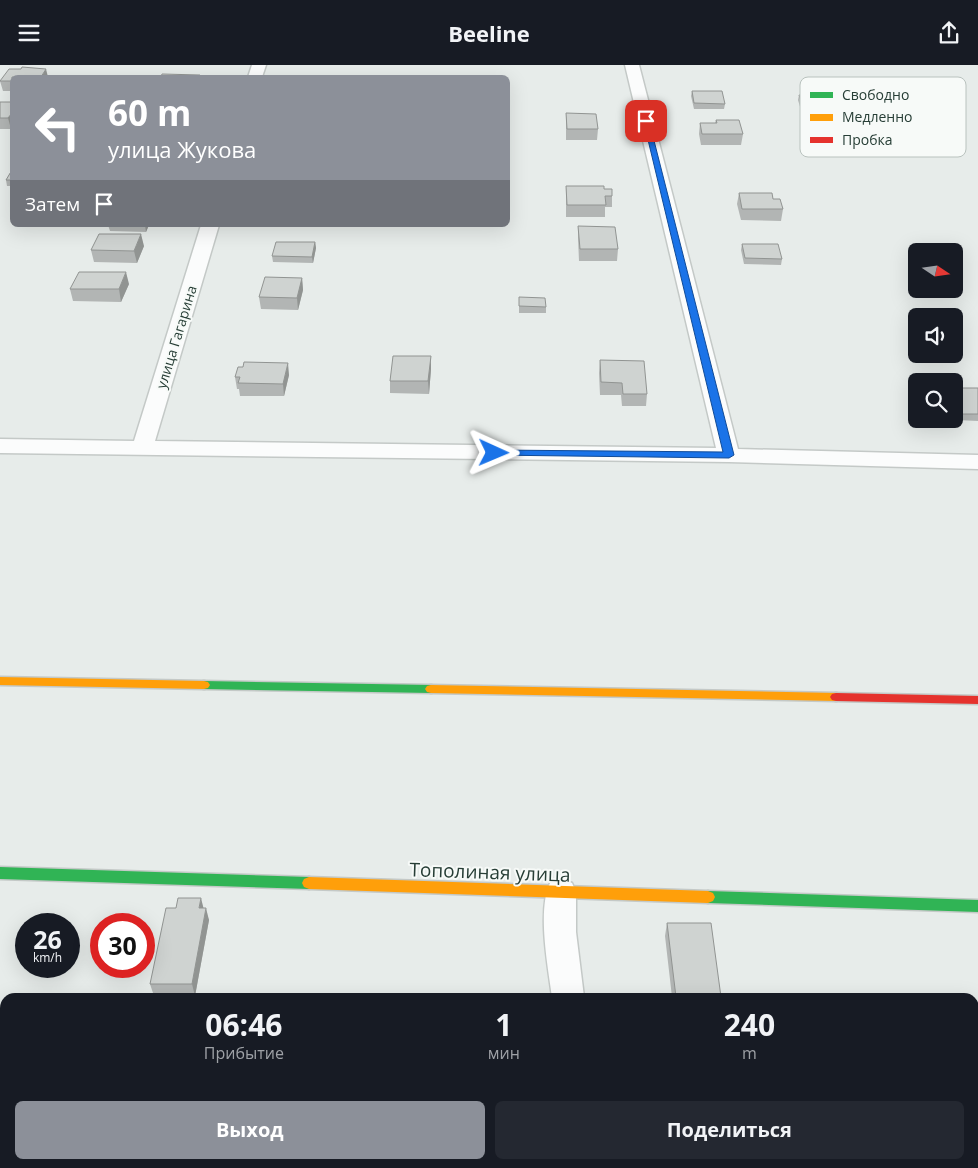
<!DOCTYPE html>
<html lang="ru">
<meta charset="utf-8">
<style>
:root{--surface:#171b24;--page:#242831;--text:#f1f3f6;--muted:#9ea1a6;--accent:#8c9099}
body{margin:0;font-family:"Open Sans",sans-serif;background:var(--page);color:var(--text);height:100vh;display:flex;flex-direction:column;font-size:19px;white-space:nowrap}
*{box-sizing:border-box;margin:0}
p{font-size:16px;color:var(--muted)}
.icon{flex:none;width:28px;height:28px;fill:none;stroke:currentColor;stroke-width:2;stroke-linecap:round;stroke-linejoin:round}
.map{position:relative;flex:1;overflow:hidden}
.side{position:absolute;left:0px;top:928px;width:979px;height:176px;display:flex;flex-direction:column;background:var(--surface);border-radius:15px 15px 0 0;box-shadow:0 5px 20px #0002}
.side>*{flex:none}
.banner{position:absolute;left:10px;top:10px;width:500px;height:152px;border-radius:8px;box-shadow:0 5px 20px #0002;background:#8c9099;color:#fff;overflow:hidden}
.needle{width:32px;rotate:103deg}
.tools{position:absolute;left:908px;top:178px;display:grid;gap:10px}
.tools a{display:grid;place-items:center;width:55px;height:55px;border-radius:8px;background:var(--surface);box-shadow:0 5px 20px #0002;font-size:25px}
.speed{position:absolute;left:15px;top:848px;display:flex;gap:10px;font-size:25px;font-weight:700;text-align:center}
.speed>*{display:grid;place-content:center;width:65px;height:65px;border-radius:50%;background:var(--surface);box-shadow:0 5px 20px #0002;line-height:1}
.speed small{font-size:12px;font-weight:400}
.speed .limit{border:8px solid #d22;background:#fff;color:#111}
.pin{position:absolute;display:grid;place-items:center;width:42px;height:42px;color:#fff;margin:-21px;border-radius:10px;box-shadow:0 2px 8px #0006}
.me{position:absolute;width:55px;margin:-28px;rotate:91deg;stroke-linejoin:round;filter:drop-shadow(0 0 4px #0008)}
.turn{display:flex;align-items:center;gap:18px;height:105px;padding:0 15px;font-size:22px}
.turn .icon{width:65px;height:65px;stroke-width:2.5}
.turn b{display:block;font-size:35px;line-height:42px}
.then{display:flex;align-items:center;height:48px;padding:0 15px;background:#0003;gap:10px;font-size:19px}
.eta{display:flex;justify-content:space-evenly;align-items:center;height:85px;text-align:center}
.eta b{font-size:30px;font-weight:700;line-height:35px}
.button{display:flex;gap:10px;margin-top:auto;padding:10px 15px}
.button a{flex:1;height:58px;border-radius:8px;background:var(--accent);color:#fff;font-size:20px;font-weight:700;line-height:58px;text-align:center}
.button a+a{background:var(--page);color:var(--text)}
header{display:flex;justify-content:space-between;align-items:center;height:65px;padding:0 15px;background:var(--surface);font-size:22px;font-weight:700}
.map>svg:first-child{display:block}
</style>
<header><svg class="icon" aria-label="menu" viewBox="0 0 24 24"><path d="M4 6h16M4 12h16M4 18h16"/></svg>Beeline<svg class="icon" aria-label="share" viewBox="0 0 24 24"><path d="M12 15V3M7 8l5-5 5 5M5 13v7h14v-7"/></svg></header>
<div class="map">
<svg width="978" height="1103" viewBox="0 0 978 1103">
<rect width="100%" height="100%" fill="#e7ecea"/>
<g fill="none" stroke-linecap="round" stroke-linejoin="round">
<g stroke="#c4c9c7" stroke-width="3">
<path id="street" d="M252,0H266L262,12H248Z
M625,0H639L738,384L978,390V404L729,397L0,388V374L134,376L201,160H219L155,376L716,383Z
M561,814L572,818L576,827V867L584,932H552C548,902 537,845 550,818Z
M577,1099H613L614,1103H578Z"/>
</g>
<g stroke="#c4c9c7" stroke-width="3">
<path id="fast" d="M204,616L431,620L435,621L437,624L435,627L431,628L204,624L200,623L198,620L200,617Z
M0,802L309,812L314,814L316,818L314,822L309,824L0,814Z
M708,826L978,835V847L708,838L703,836L701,832L703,828Z"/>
</g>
<g stroke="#c4c9c7" stroke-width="3">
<path id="slow" d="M0,612L204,616L208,617L210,620L208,623L204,624L0,620Z
M431,620L836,628L840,629L842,632L840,635L836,636L431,628L427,627L425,624L427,621Z
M309,812L708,826L713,828L715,832L713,836L708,838L309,824L304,822L302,818L304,814Z"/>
</g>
<g stroke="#c4c9c7" stroke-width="3">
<path id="jam" d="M836,628L978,631V639L836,636L832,635L830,632L832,629Z"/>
</g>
<use href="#street" fill="#fbfcfc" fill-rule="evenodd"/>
<use href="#fast" fill="#30b455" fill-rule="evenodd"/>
<use href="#slow" fill="#ff9f0a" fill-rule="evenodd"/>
<use href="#jam" fill="#e5322d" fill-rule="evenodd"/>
</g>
<path fill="#b2b5b4" d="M12,12V26H3L0,16Z
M692,26L725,39L724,44H694L691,31Z
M799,30L827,40L826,45H801L798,35Z
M0,37H12V62L11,64H0Z
M566,48L598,64L597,75H566Z
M716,55L743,69L741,80H701L699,69L700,58H715Z
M12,105V121H7L6,115Z
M566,121L604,124L612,131V142H605V152H566Z
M739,128L773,134L783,144L781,156L741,155L737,139Z
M108,160H149L146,167L110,166Z
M578,161L618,184L617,196H579L578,173Z
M315,177L316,183L313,198L273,197L272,191Z
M742,179L782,194L781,200L744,199L741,185Z
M144,181L137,198L94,197L91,185Z
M302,213L303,225L298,245L261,244L259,232Z
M129,219L121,237L73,236L70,224Z
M519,232L546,242V248H519Z
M431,291V304L429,329L390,328V316Z
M600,295L647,329L646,341H622L621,330H600L599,308Z
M289,310L284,331H240L239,324H237L235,312Z
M954,323H978V356L956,355L954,349Z
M203,843L209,855L195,931H154L150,919Z
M667,858L721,932H672L665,871Z"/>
<path fill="#919492" d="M46,4L48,12H41Z
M12,48V62L11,64L8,53Z
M145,160H149L146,167Z
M141,169L144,181L137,198L134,186Z
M315,177L316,183L313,198L312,192Z
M126,207L129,219L121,237L119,224Z
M302,213L303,225L298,245L297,233Z
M431,291V304L429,329L428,316Z
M288,298L289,310L284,331L283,319Z
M201,833L204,845L199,843Z
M206,843L209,855L195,931L192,919Z"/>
<path fill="#cfd3d1" stroke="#919492" d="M22,2L46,4L41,12H12V16H0L9,4H21Z
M162,9L200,10L199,12H161Z
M692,26H722L725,39L694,38Z
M799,30H823L827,40L802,39Z
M0,37H12V48L8,53H0Z
M566,48L596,49L598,64H567Z
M716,55H739L743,69H702L700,58H717Z
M12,105V115H6Z
M566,121H604V124H612V131H605L606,140H567Z
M739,128H772L773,134H780L783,144H742Z
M578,161L615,162L618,184H580Z
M99,169H141L134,186L91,185Z
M276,177H315L312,192L272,191Z
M742,179H778L782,194L745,193Z
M79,207H126L119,224H70Z
M265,212L302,213L297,233L259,232Z
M519,232L545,233L546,242L519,241Z
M393,291H431L428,316H390Z
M600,295L644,296L647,329H623L622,318L601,317Z
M244,297L288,298L283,319L238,318L240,312H235L238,302H243Z
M954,323H978V349H958L954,338Z
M178,833H201L199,843H206L192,919H150L166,843H176Z
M667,858H711L721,932H676Z"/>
<path fill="#1a73e8" stroke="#114b97" d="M643,54L649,56L734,390L729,393L490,390L489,388L494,385L723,387Z"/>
<g text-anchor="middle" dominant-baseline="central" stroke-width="4" stroke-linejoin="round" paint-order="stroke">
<g font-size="14" fill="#273e36" stroke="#f7faf8">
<text transform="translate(176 272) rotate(-73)">улица Гагарина</text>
</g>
<g font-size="19" fill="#273e36" stroke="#f7faf8">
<text transform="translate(490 807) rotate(2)">Тополиная улица</text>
</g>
</g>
<rect x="800" y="12" width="166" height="80" rx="8" fill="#f7faf8" stroke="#b9c2be" stroke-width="1"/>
<rect x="810" y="27" width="23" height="6" fill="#30b455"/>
<rect x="810" y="49" width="23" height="7" fill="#ff9f0a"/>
<rect x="810" y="72" width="23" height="6" fill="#e5322d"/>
<g font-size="14" fill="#273e36">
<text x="842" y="35">Свободно</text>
<text x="842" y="57">Медленно</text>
<text x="842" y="80">Пробка</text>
</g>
</svg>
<div class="tools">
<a><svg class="needle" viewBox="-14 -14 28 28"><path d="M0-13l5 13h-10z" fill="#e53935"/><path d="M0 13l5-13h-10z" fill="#9ea1a6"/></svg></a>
<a><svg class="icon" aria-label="sound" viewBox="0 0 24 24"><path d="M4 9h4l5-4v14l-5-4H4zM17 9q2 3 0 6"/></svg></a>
<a><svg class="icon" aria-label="search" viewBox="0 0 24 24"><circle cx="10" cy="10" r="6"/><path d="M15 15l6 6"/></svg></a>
</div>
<div class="speed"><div>26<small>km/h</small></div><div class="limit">30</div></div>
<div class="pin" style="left:646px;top:56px;background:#d93025"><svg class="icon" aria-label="arrive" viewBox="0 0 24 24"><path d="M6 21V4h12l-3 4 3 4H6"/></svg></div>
<svg class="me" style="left:494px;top:388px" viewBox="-20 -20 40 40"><path d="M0-17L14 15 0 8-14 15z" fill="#1a73e8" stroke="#fff" stroke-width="4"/></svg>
<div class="banner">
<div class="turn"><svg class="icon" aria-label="left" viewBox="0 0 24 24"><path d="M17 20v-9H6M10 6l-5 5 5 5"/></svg><div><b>60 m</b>улица Жукова</div></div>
<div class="then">Затем<svg class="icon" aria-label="arrive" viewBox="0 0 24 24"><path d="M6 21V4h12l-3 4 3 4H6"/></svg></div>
</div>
<section class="side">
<div class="eta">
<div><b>06:46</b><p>Прибытие</p></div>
<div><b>1</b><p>мин</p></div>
<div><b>240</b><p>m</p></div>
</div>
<div class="button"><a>Выход</a><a>Поделиться</a></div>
</section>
</div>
